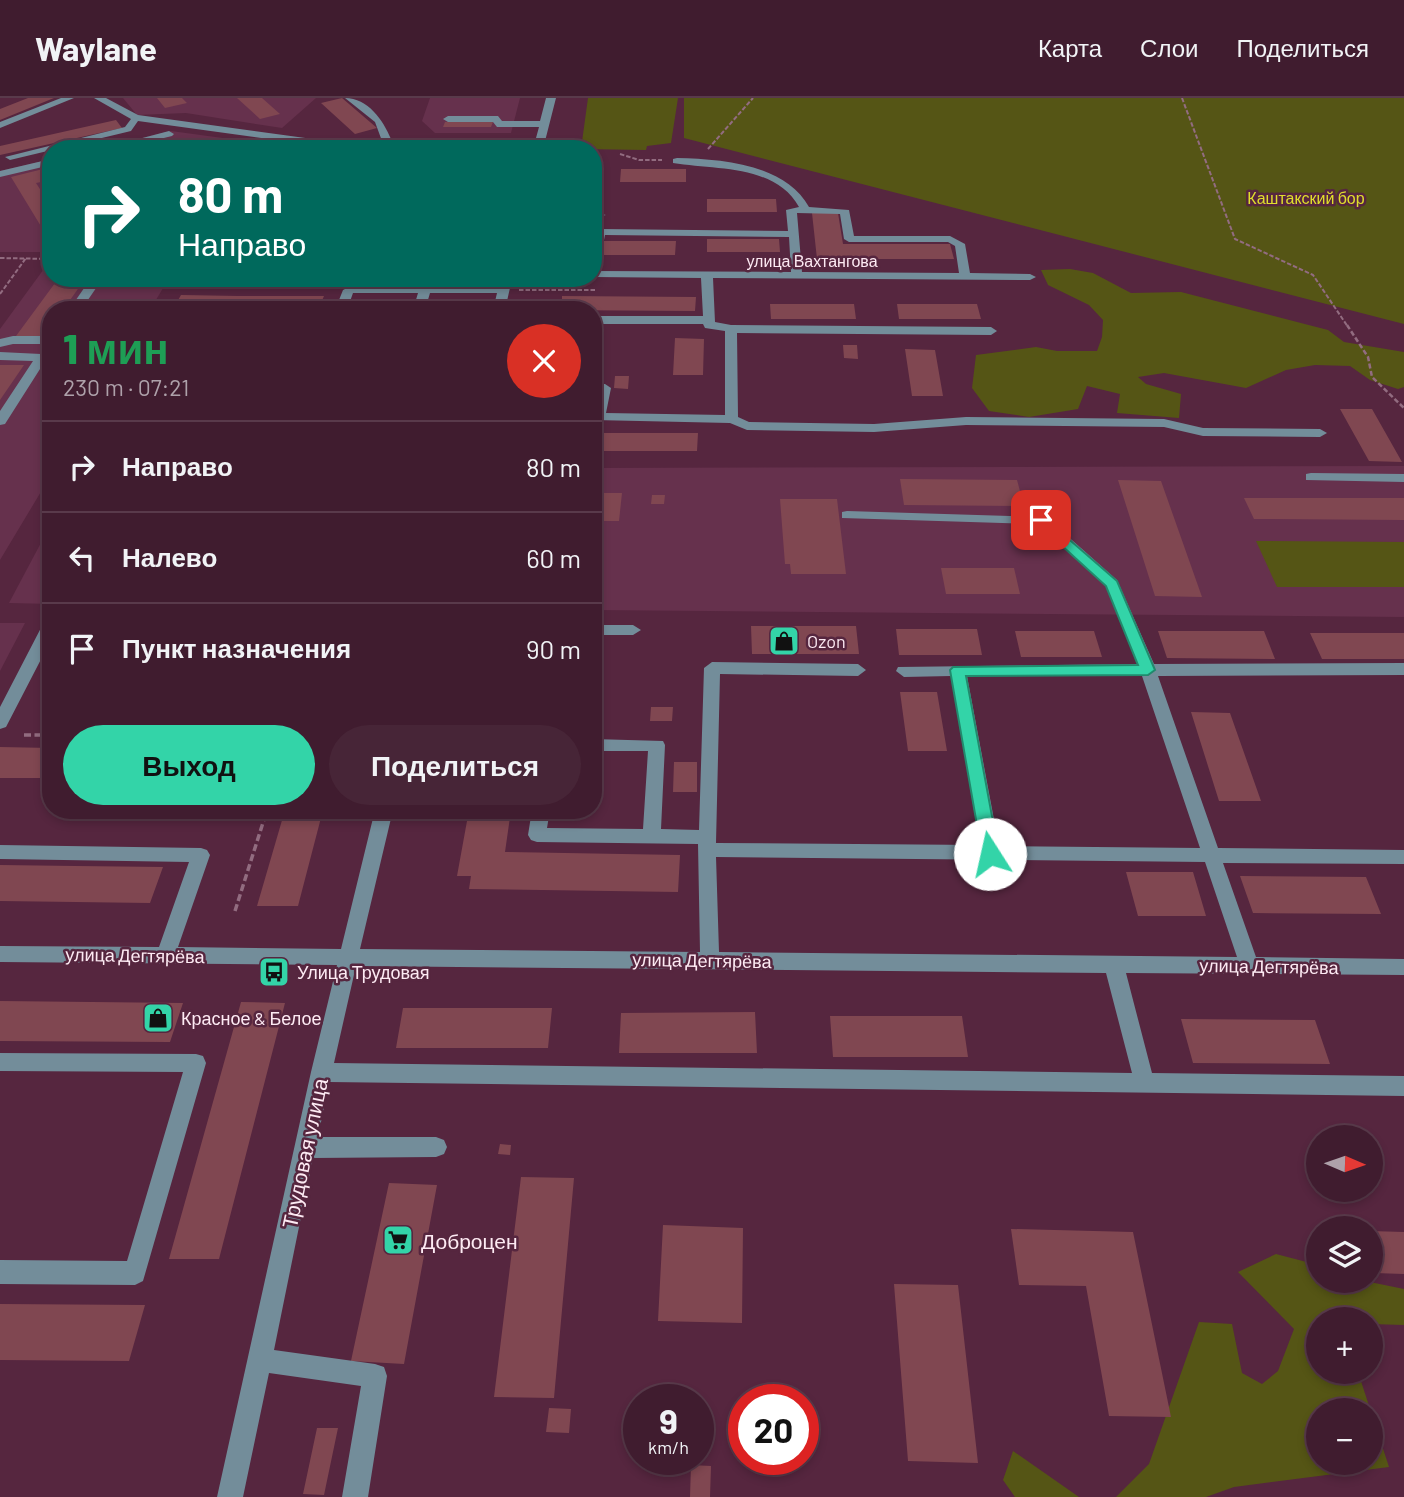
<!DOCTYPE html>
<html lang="ru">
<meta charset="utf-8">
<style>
:root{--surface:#401c2f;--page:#472537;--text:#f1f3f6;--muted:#aea1aa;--line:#593a4b;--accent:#33d4a8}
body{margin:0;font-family:Barlow,sans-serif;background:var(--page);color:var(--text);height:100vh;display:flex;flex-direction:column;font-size:26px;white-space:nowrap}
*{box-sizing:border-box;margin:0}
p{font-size:23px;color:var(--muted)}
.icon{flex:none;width:38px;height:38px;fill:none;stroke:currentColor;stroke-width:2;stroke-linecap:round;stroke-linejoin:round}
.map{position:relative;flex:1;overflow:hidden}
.side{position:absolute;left:42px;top:203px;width:560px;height:518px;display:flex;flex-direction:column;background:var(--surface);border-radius:28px;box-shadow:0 4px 10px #0003,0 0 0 2px var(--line)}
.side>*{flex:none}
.guide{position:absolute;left:42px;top:42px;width:560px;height:147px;border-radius:28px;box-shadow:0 4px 10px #0003,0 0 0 2px var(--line);background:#00695c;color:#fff;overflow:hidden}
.needle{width:46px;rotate:92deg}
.fabs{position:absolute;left:1306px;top:1027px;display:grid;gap:14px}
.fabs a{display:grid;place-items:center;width:77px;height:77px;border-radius:50%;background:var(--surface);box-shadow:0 4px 10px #0003,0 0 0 2px var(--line);font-size:35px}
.speed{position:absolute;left:623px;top:1286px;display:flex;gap:14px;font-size:35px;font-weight:700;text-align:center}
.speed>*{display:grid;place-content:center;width:91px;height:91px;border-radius:50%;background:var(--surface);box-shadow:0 4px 10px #0003,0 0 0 2px var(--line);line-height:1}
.speed small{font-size:18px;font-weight:400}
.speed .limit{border:10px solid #d22;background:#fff;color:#111}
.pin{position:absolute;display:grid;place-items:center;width:60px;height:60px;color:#fff;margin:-30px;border-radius:14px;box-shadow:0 4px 10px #0006}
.me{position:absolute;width:77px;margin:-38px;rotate:350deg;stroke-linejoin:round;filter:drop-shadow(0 0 5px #0008)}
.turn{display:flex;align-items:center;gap:24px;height:147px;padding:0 21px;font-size:32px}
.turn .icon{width:91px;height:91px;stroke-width:2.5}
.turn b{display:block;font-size:49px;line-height:60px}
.round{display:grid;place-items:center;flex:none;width:74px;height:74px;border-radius:37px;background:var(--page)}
.summary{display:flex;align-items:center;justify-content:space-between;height:119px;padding:0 21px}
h1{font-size:42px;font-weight:800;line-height:52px;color:#1e9e55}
.action{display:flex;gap:14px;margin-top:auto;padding:14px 21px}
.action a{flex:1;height:80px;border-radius:42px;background:var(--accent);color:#111;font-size:28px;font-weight:800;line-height:80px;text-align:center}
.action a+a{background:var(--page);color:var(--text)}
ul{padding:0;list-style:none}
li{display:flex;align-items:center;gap:21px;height:91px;padding:0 21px;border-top:2px solid var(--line)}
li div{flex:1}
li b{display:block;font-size:26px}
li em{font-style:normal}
header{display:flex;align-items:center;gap:42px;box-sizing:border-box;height:98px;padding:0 35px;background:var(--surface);border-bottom:2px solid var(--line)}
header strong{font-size:33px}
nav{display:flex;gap:38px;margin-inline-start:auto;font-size:24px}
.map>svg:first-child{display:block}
</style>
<header>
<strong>Waylane</strong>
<nav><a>Карта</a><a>Слои</a><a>Поделиться</a></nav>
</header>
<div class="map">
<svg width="1404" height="1399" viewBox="0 0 1404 1399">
<rect width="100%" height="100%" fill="#56263f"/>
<path fill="#66314d" d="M123,0H316L282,30L186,15L137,17Z
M430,0H520L511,35H435L422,23Z
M171,33L303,51H94Z
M51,61V154H0V73Z
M49,164L51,180H169L150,212H51V377L0,462V231Z
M1404,368V519L593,512V370Z
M51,428V506L9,505L43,441Z
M0,525H25L0,573Z"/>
<path fill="#555515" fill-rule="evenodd" d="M588,0H678L671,45L647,48L646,52L581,51Z
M684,0H1404V226L684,40Z
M1070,171L1093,175L1131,195L1181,194L1328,232L1344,244L1404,254V289L1398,291L1370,282L1350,268L1315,267L1286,272L1246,290L1164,275L1138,279L1146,286L1181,296L1179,320L1117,315L1120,296L1087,288L1078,311L1029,319L989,313L972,290L976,257L1036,249L1057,253H1097L1102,239L1103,222L1089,207L1048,187L1041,172Z
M1256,443L1404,444V489H1277Z
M1276,1156L1318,1167V1183H1365L1404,1191V1227L1370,1226V1222H1318V1274H1358L1389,1369L1234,1389L1206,1399H1116L1149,1366L1199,1224L1232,1226L1242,1275L1262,1286L1278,1273L1294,1231L1238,1174ZM1318,1312H1370V1365H1318Z
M1013,1353L1079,1399H1015L1003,1382Z"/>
<path fill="#804751" d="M28,0H54L0,22V11Z
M157,0H182L187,5L165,10Z
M237,0H262L280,16L260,21Z
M342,0L377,30L355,36L321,5Z
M116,22L122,30L0,57V48Z
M445,24H493L491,29H443Z
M51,69V82L36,85L51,108V127L42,130L11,79Z
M621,71H686V84H620Z
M707,101H776L777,114H707Z
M812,115H838L843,146H950L954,161H817Z
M707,141H779L780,154H707Z
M603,143H676L675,157H601Z
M326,180H467L465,186L324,184Z
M58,181H85L63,212H51V230L45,238H16Z
M181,197L238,198H324L318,212L173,211Z
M562,198L696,199L695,213L551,212L553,203H562Z
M770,206H854L856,221H771Z
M897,206H977L981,221H899Z
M675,240L704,241L703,277H673Z
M843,247H857L858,261L844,260Z
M905,251L935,252L943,298H912Z
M0,267H24L0,302Z
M615,278H629L628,291L614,290Z
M1340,311H1372L1402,364L1369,363Z
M593,335H698L697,353H593Z
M900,381L1017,382L1024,408L904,407Z
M1118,382L1161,383L1202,499L1155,498Z
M593,395H622L619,423H593Z
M652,397H665L664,406H651Z
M1244,400H1404V422L1254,421Z
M780,401H837L846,476H791L790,466H785Z
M941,470H1014L1020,496H946Z
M751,528H856L859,556H752Z
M896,531H977L982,557H899Z
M1015,533H1094L1102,559H1021Z
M1158,533H1264L1275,561L1167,560Z
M1310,535H1404V561H1322Z
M593,545H599L595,579H593Z
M900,594H937L947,653H908Z
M651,609H673L672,623H650Z
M1191,614L1230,615L1261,703H1219Z
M0,649L51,650V680H0Z
M674,664H697V694H673Z
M285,712H323L298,808H257Z
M469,712H511L505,754L680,757L678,794L469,791L471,778H457Z
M0,767L76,768L163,769L150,805L0,803Z
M1126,774H1193L1206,818H1138Z
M1240,778L1366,779L1381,816L1253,815Z
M0,903L183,905L170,944L0,943Z
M241,904L285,905L219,1161H169Z
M403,910H552L548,950H396Z
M755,914L757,955H619L621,915Z
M830,918H962L968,959H833Z
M1181,921L1315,922L1330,966L1193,965Z
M500,1046L511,1047L510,1057L498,1056Z
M521,1079L574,1080L554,1300L494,1299Z
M389,1085L437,1087L404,1266L351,1263Z
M663,1127L743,1130L742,1225L658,1223Z
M1011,1131L1133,1134L1171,1319L1109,1318L1086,1188L1019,1187Z
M1370,1133L1404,1134V1176L1374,1175L1370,1162Z
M894,1186L958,1187L978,1365L908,1363Z
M0,1206L145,1207L129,1263L0,1262Z
M549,1310L571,1311L569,1335L546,1334Z
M317,1330H338L324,1397L303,1396Z
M691,1367L711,1368L710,1399H690Z"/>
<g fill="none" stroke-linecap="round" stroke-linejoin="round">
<path stroke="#926c80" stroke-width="2" stroke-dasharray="4.5 2" stroke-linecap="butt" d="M1182,0L1235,141L1313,177L1348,229
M708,51L753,0
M620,56L639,62H662
M0,160L51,161
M529,191L534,180
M519,192H596
M0,196L26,160"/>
<path stroke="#926c80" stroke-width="2.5" stroke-dasharray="5 2.5" stroke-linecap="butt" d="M1347,227L1368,259L1372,279L1404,310"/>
<path stroke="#926c80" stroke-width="3.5" stroke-dasharray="7 3.5" stroke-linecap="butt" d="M24,637H51
M235,813L267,712"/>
<path fill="#738d9a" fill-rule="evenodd" d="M61,0H74L0,30V24Z
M94,0H106L138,17L364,48L382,43L375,24L345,0C368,0 383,22 391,41L487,43L492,46L487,49L388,47L375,51H341L138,23L131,33L10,62L5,59L125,29L131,21Z
M546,0H556L543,51H533L539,29H497L493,24H448L443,21L448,18H498L502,23H540Z
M169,33L174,36L172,38L119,51H101Z
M677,60C722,61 785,66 809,109L849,112L854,138H950L965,146L970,175L1030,176L1036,179L1030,182L713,180L715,224L731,227L991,229L997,233L991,237L737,235L738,319L749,324L874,326L966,319L1164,321L1203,330L1320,331L1327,335L1320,339L1203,338L1164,329L966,327L874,334L747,332L730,325L594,322L598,294H593V286H605L611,290L606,315L725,317V233L705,230L703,226H600L599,236L593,240L595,218H703L701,180L593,179V173L791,174L789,139L605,137L599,167L593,170V140L596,132L600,131L788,133L786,112L799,109C775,66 715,72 673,65V61ZM797,115L840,116L844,141L849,144H948L955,148L959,175L802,174Z
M51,61V67L0,79V73Z
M593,114L606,117L593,120Z
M91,180H103L81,212H69Z
M300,180H312L308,187L304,188L298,185Z
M501,180L512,181L505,212H493L497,195H430L425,212H413L418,195H353L347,212H335L343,192L349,189H499Z
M13,238H51V246H13L0,249V241Z
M0,254L41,256L47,260L5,326L0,327V313L33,263L0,262Z
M1311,375L1404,376V384L1306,382V376Z
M847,413L1046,419L1117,482L1154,566L1404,565V577L1158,578L1218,750L1404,752V766L1223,765L1256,859L1404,861V877L1126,875L1152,975L1404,978V998L329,984L318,1039H436L444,1042L447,1049L444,1056L436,1059L313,1060L274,1252L375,1266L384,1269L387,1278L368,1399H342L361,1288L269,1275L243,1399H217L311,974L337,867L0,864V848L159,849L189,764L0,761V747L201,750L207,752L210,757L178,849L341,851L375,712H393L360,851L700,854L698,746L537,744L531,742L528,737L532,712H550L547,730L643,731L648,653H593V641L663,643L665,647L661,731L699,732L704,570L712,564L858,566L866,572L858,578L720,576L716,745L980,747L951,578L904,579L896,573L898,569L1138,566L1106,488L1037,426L842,420V414ZM967,578H1142L1200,750L999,748ZM716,759L1205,764L1237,859L719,854ZM356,868L1106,875L1132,975L334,965Z
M51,521V542L6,629L0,631V609L43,526Z
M593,527H633L641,532L633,537H593Z
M0,955L196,956L203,958L206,965L143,1183L135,1187L0,1186V1162L127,1163L183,974L0,973Z"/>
</g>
<path fill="#33d4a8" stroke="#218a6d" stroke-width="2" d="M1041,417L1117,483L1155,572L1148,577L966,578L999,756L996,761H985L982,756L950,572L953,569L1138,567L1106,488L1036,424L1034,422Z"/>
<defs>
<g id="shop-square" transform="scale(1.575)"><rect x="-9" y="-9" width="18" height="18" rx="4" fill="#33d4a8" stroke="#56263f"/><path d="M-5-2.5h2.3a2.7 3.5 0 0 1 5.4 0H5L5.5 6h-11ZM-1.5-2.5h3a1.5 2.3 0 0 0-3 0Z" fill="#111"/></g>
<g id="bus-square" transform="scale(1.575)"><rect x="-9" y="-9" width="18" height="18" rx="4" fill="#33d4a8" stroke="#56263f"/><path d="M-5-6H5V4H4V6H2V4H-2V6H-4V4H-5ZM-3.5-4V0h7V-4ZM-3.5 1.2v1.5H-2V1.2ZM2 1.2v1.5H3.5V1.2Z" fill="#111"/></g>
<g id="supermarket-square" transform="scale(1.575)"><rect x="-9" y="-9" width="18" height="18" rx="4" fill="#33d4a8" stroke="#56263f"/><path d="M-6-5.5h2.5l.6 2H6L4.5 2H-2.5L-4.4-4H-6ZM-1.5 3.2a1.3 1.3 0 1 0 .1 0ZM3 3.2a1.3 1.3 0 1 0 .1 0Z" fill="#111"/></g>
</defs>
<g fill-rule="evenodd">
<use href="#shop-square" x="784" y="543"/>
<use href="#bus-square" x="274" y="874"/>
<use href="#shop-square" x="158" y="920"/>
<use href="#supermarket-square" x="398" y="1142"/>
</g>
<g text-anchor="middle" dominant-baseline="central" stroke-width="5" stroke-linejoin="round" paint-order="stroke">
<g font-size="16" fill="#e0df2c" stroke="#56263f">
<text x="1306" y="99">Каштакский бор</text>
</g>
<g font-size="16" fill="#fdeaf3" stroke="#56263f">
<text x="812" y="162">улица Вахтангова</text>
</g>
<g font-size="18" fill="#fdeaf3" stroke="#56263f" text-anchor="start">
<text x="807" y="543">Ozon</text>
<text x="297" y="874">Улица Трудовая</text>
<text x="181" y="920">Красное &amp; Белое</text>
</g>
<g font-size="18" fill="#fdeaf3" stroke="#56263f">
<text transform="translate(135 857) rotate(1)">улица Дегтярёва</text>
<text transform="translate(702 862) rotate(1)">улица Дегтярёва</text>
<text transform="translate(1269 868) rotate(1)">улица Дегтярёва</text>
</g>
<g font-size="21" fill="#fdeaf3" stroke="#56263f">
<text transform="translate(304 1055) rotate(-78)">Трудовая улица</text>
</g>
<g font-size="21" fill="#fdeaf3" stroke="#56263f" text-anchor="start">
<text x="421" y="1142">Доброцен</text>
</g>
</g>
</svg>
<div class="fabs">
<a><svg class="needle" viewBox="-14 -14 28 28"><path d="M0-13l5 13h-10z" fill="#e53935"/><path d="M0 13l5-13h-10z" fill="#aea1aa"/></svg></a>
<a><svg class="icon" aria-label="layers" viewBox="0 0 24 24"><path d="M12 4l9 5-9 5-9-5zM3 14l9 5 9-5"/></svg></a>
<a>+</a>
<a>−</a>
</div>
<div class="speed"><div>9<small>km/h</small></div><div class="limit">20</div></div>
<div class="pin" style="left:1041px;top:422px;background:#d93025"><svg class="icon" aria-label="arrive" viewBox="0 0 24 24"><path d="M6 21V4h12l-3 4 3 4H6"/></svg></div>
<svg class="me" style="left:990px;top:756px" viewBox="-20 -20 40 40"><circle r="19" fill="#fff"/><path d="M0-13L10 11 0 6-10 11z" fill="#33d4a8"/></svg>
<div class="guide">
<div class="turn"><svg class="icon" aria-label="right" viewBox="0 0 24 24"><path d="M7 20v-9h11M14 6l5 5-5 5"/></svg><div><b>80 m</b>Направо</div></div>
</div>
<section class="side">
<div class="summary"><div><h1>1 мин</h1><p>230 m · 07:21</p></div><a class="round" style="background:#d93025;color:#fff"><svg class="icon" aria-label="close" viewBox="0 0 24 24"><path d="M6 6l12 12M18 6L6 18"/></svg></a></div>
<ul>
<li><svg class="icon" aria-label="right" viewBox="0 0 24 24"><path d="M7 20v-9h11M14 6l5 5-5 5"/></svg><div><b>Направо</b></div><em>80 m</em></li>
<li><svg class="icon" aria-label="left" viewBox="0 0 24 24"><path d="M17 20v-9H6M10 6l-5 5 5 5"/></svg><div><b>Налево</b></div><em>60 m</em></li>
<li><svg class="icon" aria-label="arrive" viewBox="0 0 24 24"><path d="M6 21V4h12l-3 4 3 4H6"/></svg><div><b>Пункт назначения</b></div><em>90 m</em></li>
</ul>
<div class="action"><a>Выход</a><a>Поделиться</a></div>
</section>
</div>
